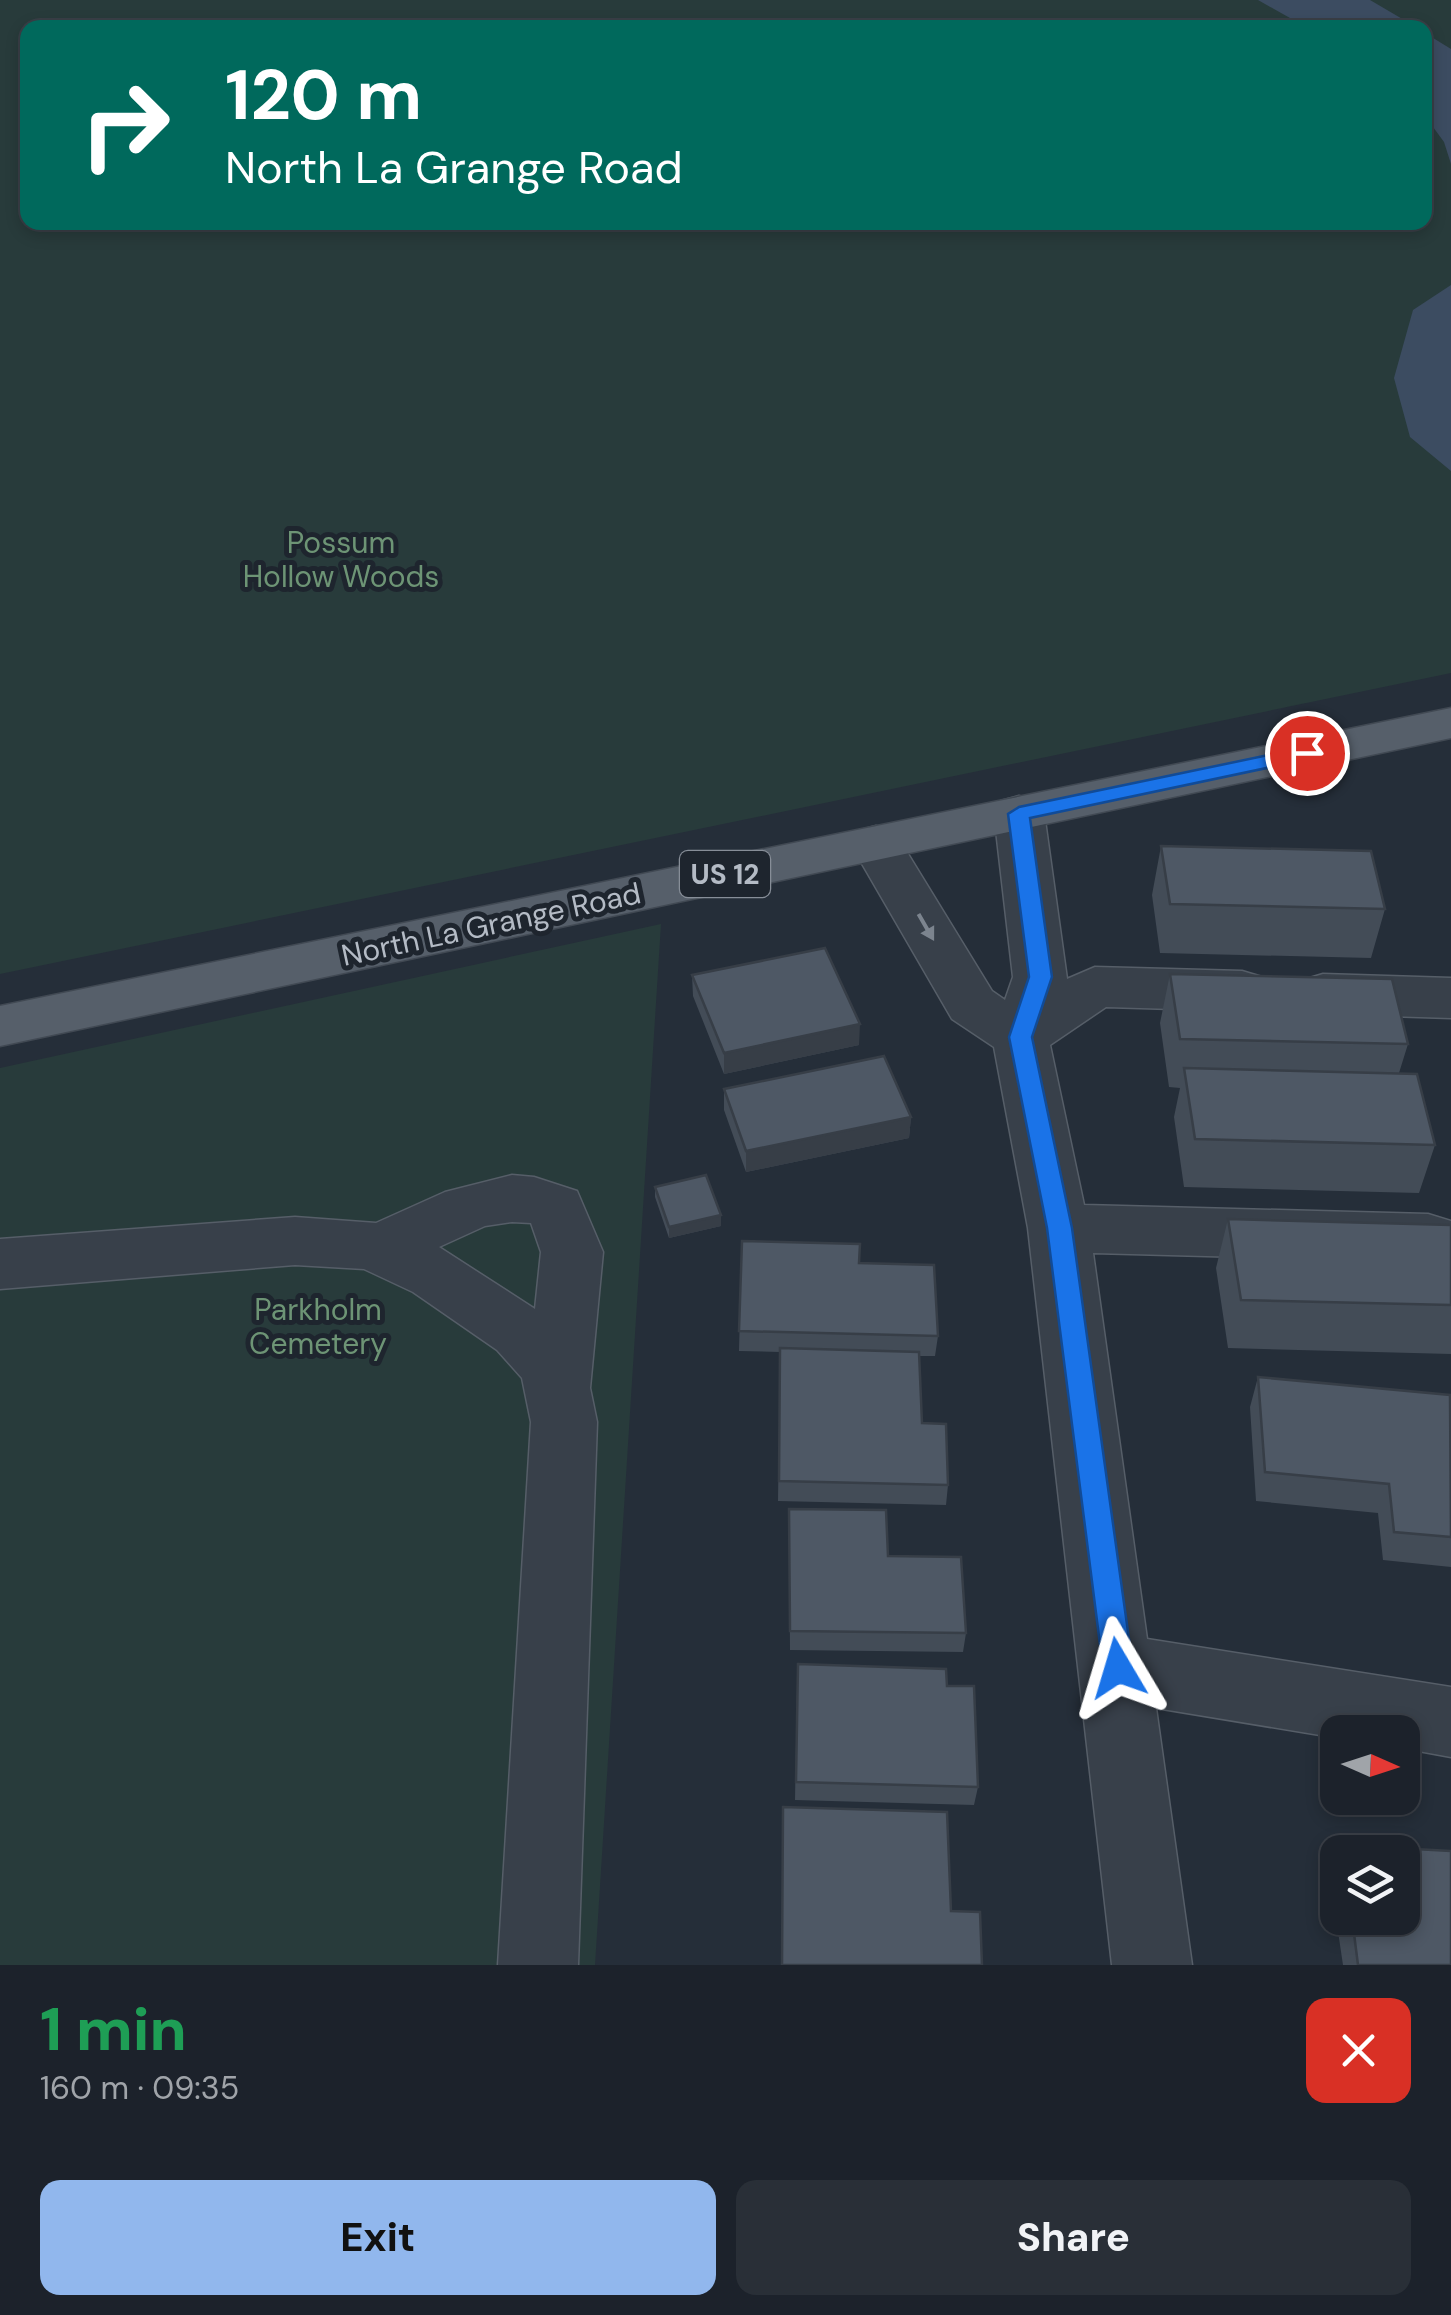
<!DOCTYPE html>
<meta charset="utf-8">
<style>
:root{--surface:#1c222b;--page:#292f37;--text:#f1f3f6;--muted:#a0a4a9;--line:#3a3f47;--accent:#91b7ed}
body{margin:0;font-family:"DM Sans",sans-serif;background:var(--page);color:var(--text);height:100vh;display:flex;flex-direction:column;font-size:38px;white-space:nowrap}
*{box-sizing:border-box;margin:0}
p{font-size:32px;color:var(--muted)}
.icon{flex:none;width:55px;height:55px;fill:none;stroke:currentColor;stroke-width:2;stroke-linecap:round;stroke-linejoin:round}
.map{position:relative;height:1965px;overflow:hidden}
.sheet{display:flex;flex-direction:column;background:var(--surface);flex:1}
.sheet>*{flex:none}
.banner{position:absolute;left:20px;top:20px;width:1412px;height:210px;border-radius:20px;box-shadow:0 5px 15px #0003,0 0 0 2px var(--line);background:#00695c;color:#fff;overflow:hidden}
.needle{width:65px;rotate:93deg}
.tools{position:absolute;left:1320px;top:1715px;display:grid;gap:20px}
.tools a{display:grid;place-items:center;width:100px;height:100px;border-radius:20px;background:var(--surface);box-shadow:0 5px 15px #0003,0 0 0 2px var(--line);font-size:50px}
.pin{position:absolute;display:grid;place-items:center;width:85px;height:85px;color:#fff;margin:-42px;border:5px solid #fff;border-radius:50%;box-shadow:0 2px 10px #0007}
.me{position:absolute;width:110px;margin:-55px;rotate:353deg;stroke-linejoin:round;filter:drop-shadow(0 0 8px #0008)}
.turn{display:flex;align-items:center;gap:35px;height:210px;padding:0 40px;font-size:45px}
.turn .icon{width:130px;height:130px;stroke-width:2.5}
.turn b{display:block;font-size:70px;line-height:85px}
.round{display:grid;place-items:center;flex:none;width:105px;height:105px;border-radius:20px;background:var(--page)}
.headline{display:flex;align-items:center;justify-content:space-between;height:170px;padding:0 40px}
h1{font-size:60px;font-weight:800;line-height:75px;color:#1e9e55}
.button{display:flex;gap:20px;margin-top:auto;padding:20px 40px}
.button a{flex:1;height:115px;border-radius:20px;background:var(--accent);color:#111;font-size:40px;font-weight:800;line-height:115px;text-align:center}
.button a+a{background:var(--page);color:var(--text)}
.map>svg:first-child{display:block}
</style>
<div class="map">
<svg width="1451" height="1965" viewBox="0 0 1451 1965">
<rect width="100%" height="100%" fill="#252e39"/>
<path fill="#283b3b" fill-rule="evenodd" d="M0,0H1451V673L0,974ZM28,28H1425V222H28Z
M661,924L595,1965H0V1068Z"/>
<path fill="#3c4c61" d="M1258,0H1370L1416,27H1306Z
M1425,33L1451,49V164L1444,142L1425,116Z
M1451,285V471L1410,437L1394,378L1413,310Z"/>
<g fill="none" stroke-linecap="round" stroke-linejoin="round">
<g stroke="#565e68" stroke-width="3">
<path id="minor" d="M1019,796L1037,801L1044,813L1067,979L1095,967L1242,971L1262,977L1270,991L1262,1005L1242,1011L1106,1007L1050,1045L1084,1205L1428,1214L1451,1221V1271L1424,1262L1093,1253L1147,1639L1451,1687V1757L1402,1748V1732H1338V1738L1156,1708L1192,1965H1112L1028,1228L994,1047L952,1019L850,843L858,831L876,826L894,831L992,991L1005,1000L1013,977L994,813L1001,801Z
M1323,974L1451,978V1018L1323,1014L1303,1008L1295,994L1303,980Z
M512,1175L534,1177L577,1191L603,1252L590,1388L597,1422L578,1965H498L531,1422L522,1378L497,1350L413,1292L364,1269L295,1265L0,1289V1239L295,1217L376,1223L445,1192ZM512,1222L531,1223L541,1252L535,1309L439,1247L485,1226Z"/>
</g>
<g stroke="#414953" stroke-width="3">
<path id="major" d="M1451,708V738L0,1046V1006Z"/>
</g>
<use href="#minor" fill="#38404a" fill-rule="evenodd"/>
<use href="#major" fill="#565f6a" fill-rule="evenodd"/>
</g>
<path fill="#434c57" d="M1161,846L1385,909L1371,958L1160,953L1152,895Z
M1170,974L1408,1044L1399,1073L1435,1145L1419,1193L1184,1187L1174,1117L1180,1088L1169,1087L1160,1023Z
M692,975L859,1045L724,1074L693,996Z
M724,1089L911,1117L909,1138L746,1172L724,1110Z
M655,1187L721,1215V1226L669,1238L655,1197Z
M1228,1219L1451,1225V1354L1228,1348L1216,1268Z
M742,1241L859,1263L938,1336L935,1356H919L922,1423L948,1485L946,1505L778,1501L780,1352L739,1351Z
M1258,1377L1451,1403V1567L1383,1560L1378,1513L1256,1501L1250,1407Z
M789,1509L888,1556L966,1633L963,1652L790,1650Z
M797,1683L947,1686L978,1787L974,1805L795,1800Z
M1341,1845L1451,1851V1965H1343L1329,1871L1338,1853V1918H1402V1852H1338Z"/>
<path fill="#373e47" d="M860,1024L859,1045L724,1074V1053Z
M911,1117L909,1138L746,1172V1151Z
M721,1215V1226L669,1238V1227Z"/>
<path fill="#4e5865" stroke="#373e47" stroke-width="2.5" d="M1161,846L1371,851L1385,909L1170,904Z
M825,948L860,1024L724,1053L692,975Z
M1170,974L1392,979L1408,1044L1180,1039Z
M884,1056L911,1117L746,1151L724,1089Z
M1184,1068L1417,1074L1435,1145L1195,1139Z
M706,1175L721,1215L669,1227L655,1187Z
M1228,1219L1451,1225V1305L1241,1300Z
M742,1241L860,1244L859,1263L934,1265L938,1336L739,1331Z
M780,1348L919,1352L922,1423L946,1424L948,1485L779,1481Z
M1258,1377L1450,1395L1451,1537L1394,1532L1389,1484L1265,1472Z
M789,1509L886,1510L888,1556L961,1557L966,1633L790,1631Z
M798,1664L946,1669L947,1686H974L978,1787L796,1782Z
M783,1807L947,1812L951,1911L980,1912L982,1965H782Z
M1341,1845L1451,1851V1965H1358L1352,1918H1402V1852H1342Z"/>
<defs><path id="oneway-solid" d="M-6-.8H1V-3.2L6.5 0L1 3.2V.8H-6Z" transform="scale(2.5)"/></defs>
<use fill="#7c848e" href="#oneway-solid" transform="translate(926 927) rotate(60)"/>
<path fill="#1a73e8" stroke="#114b97" stroke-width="2.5" d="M1307,747L1314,749V758L1030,818L1052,977L1032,1037L1072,1228L1133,1668L1128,1677L1118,1682L1107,1677L1103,1668L1047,1228L1009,1037L1029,977L1008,814L1019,807Z"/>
<g text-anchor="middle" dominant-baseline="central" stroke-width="10" stroke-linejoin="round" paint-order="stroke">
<rect fill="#1e252e" stroke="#878e98" stroke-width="2.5" x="680" y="851" width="90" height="46" rx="8"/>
<g font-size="28" font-weight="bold" fill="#b4bbc5">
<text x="725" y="874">US 12</text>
</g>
<g font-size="30" fill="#6d9475" stroke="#1e252e">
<text x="341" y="542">Possum<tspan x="341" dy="34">Hollow Woods</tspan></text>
<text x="318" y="1309">Parkholm<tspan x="318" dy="34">Cemetery</tspan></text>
</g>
<g font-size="30" fill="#b4bbc5" stroke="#1e252e">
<text transform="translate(491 924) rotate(-12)">North La Grange Road</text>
</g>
</g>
</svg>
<div class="tools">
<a><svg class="needle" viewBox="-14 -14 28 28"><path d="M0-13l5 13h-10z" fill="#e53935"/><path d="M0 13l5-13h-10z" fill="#a0a4a9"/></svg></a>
<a><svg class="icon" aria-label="layers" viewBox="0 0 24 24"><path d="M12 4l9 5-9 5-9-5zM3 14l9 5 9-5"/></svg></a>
</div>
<div class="pin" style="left:1307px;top:753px;background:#d93025"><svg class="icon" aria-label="arrive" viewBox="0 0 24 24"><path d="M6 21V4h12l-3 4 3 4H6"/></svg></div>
<svg class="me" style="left:1118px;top:1668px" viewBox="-20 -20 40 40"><path d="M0-17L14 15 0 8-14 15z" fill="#1a73e8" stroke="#fff" stroke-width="4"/></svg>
<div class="banner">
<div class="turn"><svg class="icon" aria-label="right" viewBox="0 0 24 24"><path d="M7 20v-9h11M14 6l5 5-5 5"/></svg><div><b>120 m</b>North La Grange Road</div></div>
</div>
</div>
<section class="sheet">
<div class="headline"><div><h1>1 min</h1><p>160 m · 09:35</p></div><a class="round" style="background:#d93025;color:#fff"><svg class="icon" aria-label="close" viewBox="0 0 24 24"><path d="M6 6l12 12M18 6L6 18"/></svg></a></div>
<div class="button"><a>Exit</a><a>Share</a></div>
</section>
